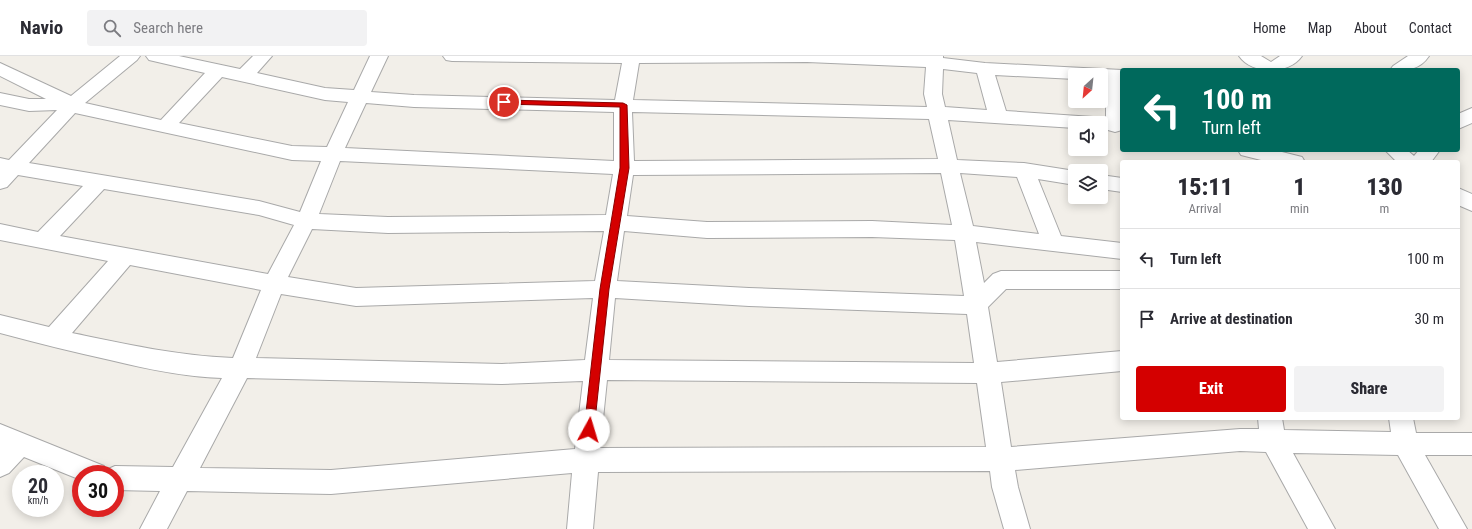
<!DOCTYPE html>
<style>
:root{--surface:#fff;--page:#f2f2f3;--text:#2b2b33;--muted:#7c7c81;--line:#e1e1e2;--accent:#d40000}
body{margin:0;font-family:"Roboto Condensed",sans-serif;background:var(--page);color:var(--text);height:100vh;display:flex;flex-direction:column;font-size:15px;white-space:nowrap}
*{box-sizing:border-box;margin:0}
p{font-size:13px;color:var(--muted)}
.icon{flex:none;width:22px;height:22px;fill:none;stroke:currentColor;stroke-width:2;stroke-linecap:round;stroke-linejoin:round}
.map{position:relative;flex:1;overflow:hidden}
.side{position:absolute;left:1120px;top:104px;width:340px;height:260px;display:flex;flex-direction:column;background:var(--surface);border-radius:4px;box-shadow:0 2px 10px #0003}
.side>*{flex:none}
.top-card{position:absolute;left:1120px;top:12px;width:340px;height:84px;border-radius:4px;box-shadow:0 2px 10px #0003;background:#00695c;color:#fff;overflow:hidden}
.needle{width:26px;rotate:207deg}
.fabs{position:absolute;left:1068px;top:12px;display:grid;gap:8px}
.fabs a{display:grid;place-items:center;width:40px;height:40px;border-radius:4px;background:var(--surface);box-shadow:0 2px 10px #0003;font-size:20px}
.speed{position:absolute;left:12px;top:409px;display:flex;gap:8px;font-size:20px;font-weight:700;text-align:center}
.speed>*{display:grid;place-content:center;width:52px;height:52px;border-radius:50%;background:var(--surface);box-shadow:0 2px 10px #0003;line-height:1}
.speed small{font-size:10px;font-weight:400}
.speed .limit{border:6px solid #d22;background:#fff;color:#111}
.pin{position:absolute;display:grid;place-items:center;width:34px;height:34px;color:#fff;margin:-17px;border:2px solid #fff;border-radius:50%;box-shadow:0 1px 4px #0007}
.me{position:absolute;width:44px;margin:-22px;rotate:6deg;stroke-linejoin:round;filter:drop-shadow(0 0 3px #0008)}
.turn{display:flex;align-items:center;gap:14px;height:84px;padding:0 16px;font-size:18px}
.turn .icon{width:52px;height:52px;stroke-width:2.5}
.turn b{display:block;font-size:28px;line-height:34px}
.eta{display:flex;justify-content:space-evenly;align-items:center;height:68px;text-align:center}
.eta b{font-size:24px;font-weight:800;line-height:28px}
.action{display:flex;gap:8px;margin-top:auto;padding:8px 16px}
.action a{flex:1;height:46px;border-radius:4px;background:var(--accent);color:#fff;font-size:16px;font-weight:800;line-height:46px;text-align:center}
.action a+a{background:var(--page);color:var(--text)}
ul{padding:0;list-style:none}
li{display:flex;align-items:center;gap:12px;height:60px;padding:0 16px;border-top:1px solid var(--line)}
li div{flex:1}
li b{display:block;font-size:15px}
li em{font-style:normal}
header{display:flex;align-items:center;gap:24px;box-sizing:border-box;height:56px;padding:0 20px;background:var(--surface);border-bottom:1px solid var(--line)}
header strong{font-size:19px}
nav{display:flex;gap:22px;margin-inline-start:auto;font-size:14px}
.search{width:280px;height:36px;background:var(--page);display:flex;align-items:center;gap:10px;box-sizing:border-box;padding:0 14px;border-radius:4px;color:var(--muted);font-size:15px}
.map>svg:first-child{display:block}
</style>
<header>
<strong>Navio</strong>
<div class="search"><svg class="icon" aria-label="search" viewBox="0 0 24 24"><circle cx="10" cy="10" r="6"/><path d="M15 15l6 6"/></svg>Search here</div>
<nav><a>Home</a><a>Map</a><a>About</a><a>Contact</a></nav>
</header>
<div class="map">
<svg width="1472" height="473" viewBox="0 0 1472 473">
<rect width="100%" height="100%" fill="#f2efe9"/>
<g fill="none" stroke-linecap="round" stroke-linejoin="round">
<g stroke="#a9a9a9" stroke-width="2">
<path id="minor" d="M120,0H140L137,4L85,47L161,64L205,17L149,4L146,0H179L240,13L253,0H272L257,17L325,32L354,34L370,0H388L371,36L414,39L615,44L622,7L452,5L446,4L443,0H943V2L985,7L1122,14V74L1115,76L1108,74L1106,70V24H1101V19H1075V23L995,19L1006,55L1093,61L1100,63L1102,67L1101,69V67H1075V72L948,64L957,104L1024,107L1075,115V129L1038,123L1061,180L1122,187V203L976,186L984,227L993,218L1001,215H1122V233H1006L988,251L997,306L1122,295V315L1001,326L1011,391L1240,373H1259L1258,362H1282L1284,374L1391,376L1389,362H1413L1416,377H1472V399H1425L1467,473H1439L1398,399L1293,397L1335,473H1308L1266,396L1240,395L1015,414L1018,431L1030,473H1004L992,431L990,415L598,416L593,473H567L572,417L331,438L187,435L167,473H140L160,435L115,434V418H81V424L24,401L9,417L0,421V368L104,410L106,414L115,410L173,411L222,322C185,321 147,313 110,304C73,296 37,287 0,277V259L49,271L108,205L0,184V168L38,176L83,130L18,119L7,131L0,133V102L9,104L57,54L29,55L0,49V37L29,43H46L0,20V7L71,40ZM807,6L926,11L924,38L927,51L633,44L639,7ZM943,13L977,17L987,54L945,51L942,38ZM222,21L325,44L348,46L327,91L292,90L179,67ZM366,47L414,51L614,56V105L345,92ZM632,56L929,63L938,103L634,105ZM75,57L292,104L321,105L300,156L259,145L29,107ZM340,105L613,118L606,159L388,161L319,158ZM941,117L952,169L872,165L707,166L627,160L633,119ZM960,117L1017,121L1039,178L973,170ZM104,133L259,159L294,169L268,218L60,180ZM312,173L388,177L604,175L595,225L356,232L288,221ZM624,175L707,182L872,181L955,184L964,240L749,232L617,225ZM130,209L261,234L233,302C178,300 126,288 72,277ZM281,238L356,250L593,242L585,304L502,308L256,302ZM615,242L749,250L967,258L974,307L609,304ZM247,322L502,328L583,325L575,393L331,414L200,412ZM607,324L977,327L986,391L600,392Z
M1239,0H1261L1271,6L1280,0H1302C1289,19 1252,19 1239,0Z
M1408,0H1429C1419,15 1406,14 1390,14L1393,10Z
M1472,52V67L1458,73V58Z
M1238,94H1274L1302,101L1305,106H1269L1241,99Z
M1385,94H1407L1414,100L1419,94H1440L1431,106H1397Z
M1101,119L1122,122V136L1101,133Z
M1458,132L1472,138V155L1458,149Z"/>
</g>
<use href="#minor" fill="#fff" fill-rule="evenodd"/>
</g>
<path fill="#d40000" stroke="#8a0000" d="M504,44L623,47L627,49L629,112L609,233L594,374L593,377L589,379L586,377L584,374L600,233L620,112V51L501,48L500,46Z"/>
</svg>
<div class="fabs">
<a><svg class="needle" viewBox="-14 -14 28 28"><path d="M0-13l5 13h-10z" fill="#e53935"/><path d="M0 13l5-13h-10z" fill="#7c7c81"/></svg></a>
<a><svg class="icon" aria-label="sound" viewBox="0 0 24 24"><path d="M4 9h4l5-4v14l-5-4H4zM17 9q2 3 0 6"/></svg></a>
<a><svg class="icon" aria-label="layers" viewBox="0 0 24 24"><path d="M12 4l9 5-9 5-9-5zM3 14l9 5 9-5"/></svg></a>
</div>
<div class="speed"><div>20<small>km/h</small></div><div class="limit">30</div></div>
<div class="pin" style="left:504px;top:46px;background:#d93025"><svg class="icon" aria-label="arrive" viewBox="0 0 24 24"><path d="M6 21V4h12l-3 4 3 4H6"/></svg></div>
<svg class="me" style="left:589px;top:374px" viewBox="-20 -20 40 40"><circle r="19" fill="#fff"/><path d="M0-13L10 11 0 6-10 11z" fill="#d40000"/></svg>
<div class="top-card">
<div class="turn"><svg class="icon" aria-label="left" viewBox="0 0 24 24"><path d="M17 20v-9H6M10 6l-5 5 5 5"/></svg><div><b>100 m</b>Turn left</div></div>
</div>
<section class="side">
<div class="eta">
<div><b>15:11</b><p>Arrival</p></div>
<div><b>1</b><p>min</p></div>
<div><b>130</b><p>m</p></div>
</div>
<ul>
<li><svg class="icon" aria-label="left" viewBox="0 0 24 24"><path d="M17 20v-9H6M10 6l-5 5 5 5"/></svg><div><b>Turn left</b></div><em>100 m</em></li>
<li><svg class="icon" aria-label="arrive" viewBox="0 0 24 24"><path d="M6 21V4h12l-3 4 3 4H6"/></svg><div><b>Arrive at destination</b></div><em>30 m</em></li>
</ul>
<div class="action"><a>Exit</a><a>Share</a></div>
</section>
</div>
